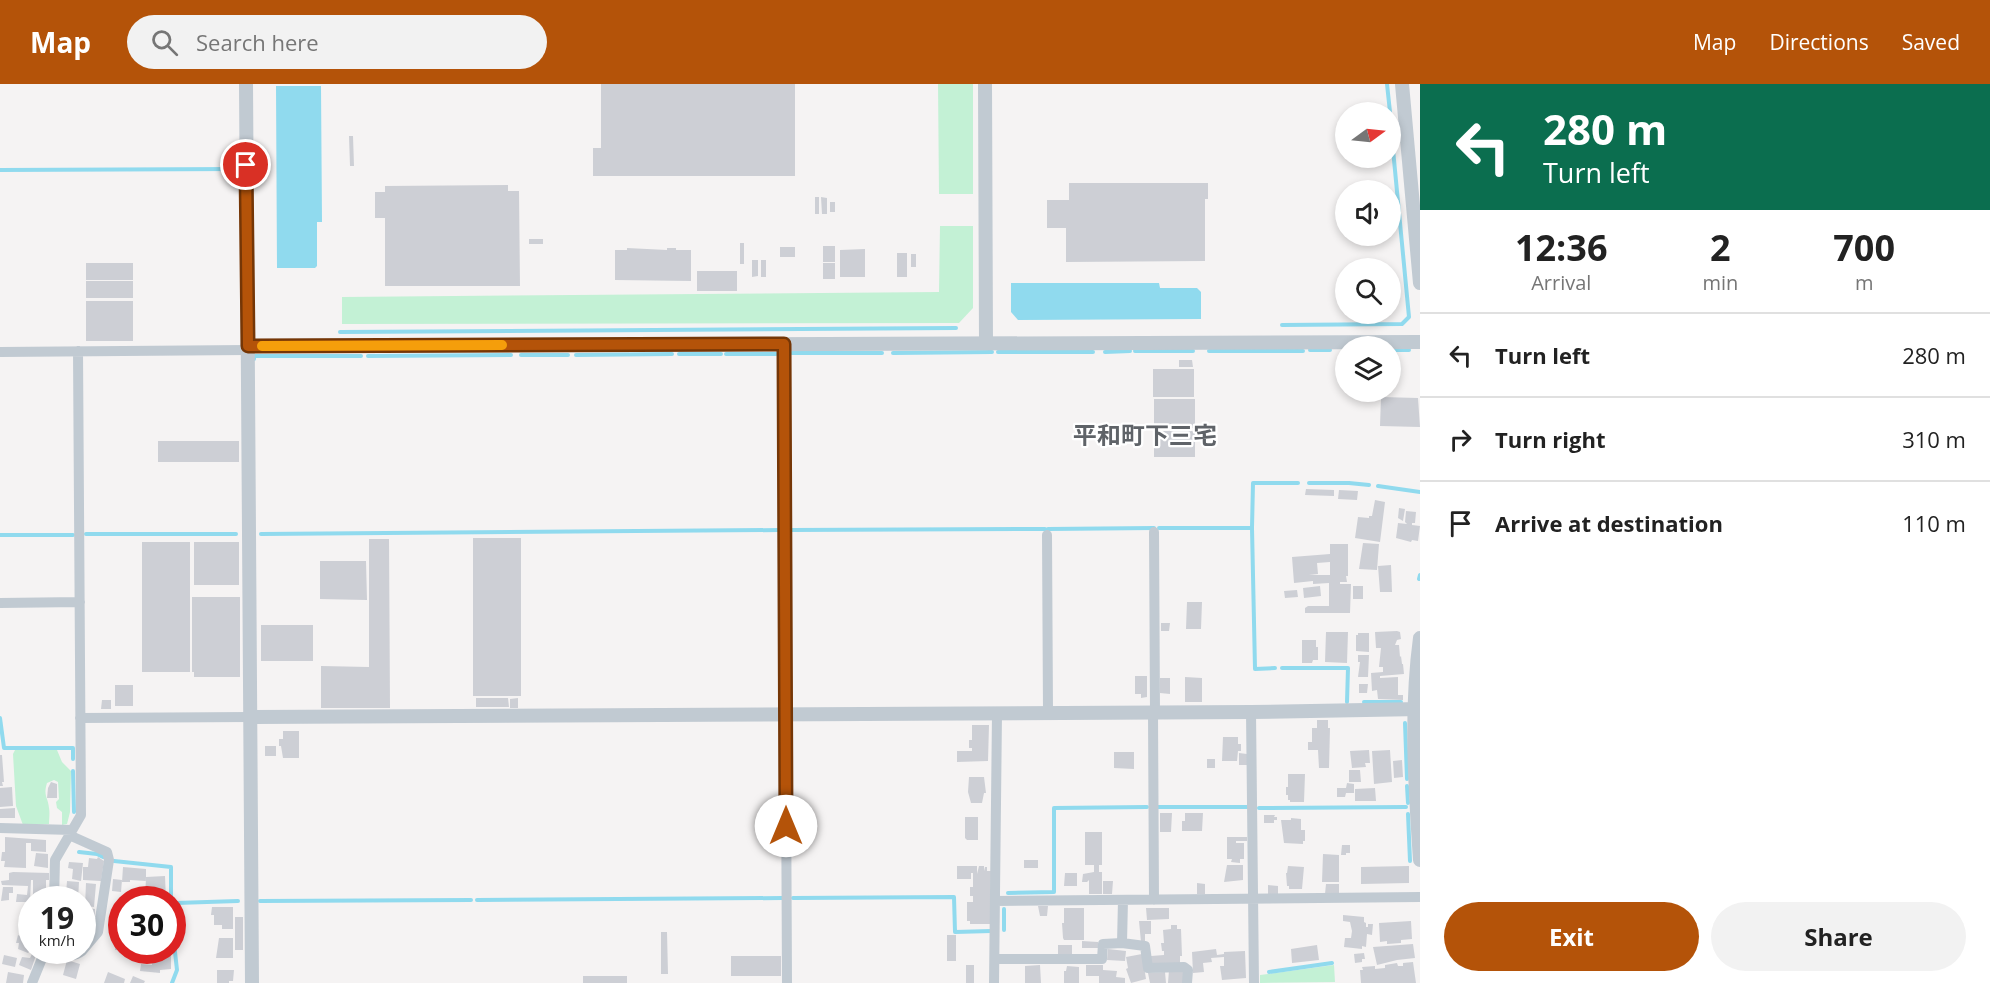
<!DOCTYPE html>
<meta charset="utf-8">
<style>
:root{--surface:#fff;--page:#f2f2f2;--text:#222;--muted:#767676;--line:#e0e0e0;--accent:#b45309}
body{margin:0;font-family:"Open Sans","Noto Sans JP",sans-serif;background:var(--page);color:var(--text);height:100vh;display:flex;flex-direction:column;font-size:22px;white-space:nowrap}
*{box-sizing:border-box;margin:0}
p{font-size:20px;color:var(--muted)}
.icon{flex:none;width:33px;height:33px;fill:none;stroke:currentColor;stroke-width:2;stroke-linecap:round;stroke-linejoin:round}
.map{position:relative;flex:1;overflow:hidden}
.side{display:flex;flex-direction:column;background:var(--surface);width:570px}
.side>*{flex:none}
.top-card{background:#0b6e4f;color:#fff;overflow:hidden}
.needle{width:39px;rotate:75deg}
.buttons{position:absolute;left:1335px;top:18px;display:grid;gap:12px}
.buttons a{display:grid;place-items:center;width:66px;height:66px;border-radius:50%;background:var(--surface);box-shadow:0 3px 9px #0003;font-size:30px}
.speed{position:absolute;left:18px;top:802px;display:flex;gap:12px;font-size:30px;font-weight:700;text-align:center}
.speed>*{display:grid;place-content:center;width:78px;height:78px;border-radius:50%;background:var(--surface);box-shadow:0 3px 9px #0003;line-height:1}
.speed small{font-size:15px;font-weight:400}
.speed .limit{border:9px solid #d22;background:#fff;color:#111}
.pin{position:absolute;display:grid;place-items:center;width:51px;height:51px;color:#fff;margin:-26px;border:3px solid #fff;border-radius:50%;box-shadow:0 2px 6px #0007}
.me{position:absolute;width:66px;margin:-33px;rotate:0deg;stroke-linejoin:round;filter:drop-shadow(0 0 4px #0008)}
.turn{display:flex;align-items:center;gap:21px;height:126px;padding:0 24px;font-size:27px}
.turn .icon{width:78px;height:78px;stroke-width:2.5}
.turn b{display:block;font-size:42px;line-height:51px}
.eta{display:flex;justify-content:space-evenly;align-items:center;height:102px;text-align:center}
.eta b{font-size:36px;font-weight:700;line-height:42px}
.action{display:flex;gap:12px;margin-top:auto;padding:12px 24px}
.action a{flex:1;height:69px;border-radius:36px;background:var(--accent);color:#fff;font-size:24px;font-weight:700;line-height:69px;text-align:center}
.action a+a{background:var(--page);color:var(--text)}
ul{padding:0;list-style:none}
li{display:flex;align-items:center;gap:18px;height:84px;padding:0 24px;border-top:2px solid var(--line)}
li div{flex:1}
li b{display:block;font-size:22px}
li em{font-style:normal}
header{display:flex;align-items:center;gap:36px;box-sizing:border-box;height:84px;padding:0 30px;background:var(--accent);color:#fff}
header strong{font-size:28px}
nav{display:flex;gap:33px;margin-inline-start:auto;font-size:21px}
.search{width:420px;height:54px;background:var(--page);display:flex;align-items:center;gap:15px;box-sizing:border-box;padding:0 21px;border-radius:33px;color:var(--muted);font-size:22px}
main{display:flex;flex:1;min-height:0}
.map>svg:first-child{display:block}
</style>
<header>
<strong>Map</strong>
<div class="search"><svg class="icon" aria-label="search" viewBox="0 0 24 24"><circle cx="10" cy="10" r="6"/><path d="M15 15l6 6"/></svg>Search here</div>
<nav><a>Map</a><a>Directions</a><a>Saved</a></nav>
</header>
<main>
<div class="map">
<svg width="1420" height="899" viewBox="0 0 1420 899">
<rect width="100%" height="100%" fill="#f5f3f3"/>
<path fill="#c3f1d5" d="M938,0H973V110H939Z
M940,142H973V224L959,239L342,240V213L939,208Z
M15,666H57L62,678L71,687L70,728L67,740L62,741V728L57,724L56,718L59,715L58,698L54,696L47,699C43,712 48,713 49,724C50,729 49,735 49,740L23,741L16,722L13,670Z
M1334,881L1335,898L1260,899V891Z"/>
<path fill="#90daee" d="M276,2H321L322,138H317V182L315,184H277Z
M1011,199H1159L1160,204H1197L1201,208V235L1018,236L1011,228Z"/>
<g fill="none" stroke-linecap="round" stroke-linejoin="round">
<path stroke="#90daee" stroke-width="4" d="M1387,0L1390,28
M0,86L238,85
M1282,241L1402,240L1409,233L1390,34
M340,248L956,244
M1310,266H1330
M1345,266H1346
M1390,266H1409
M1135,267H1193
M1209,267H1303
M998,268H1093
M1105,268L1130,267
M792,269H882
M893,269L992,268
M679,270H721
M726,270H776
M521,271H568
M576,271L672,270
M368,272L511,271
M254,275V272H361
M1309,399H1349L1369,401
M1378,402L1420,408
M1159,444H1252L1253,399H1298
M1252,444L1255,585L1275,584
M1048,445L1154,444
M791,446L1045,445
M86,450H236
M261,450L779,446
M0,451H73
M1419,495L1420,491
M1282,584H1348L1347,618
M1364,618H1401
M0,634L4,664H73V675
M1405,639L1407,695
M73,687L74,728
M1407,702L1408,719
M1157,723H1247
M1259,724L1406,723
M1408,730L1410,777
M79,768L97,770L103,773
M114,777L171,783V816
M1008,809L1054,808V724L1147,723
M793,814L954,813L955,848L991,847
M477,816L782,814
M260,817L471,816
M176,819L238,817
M1004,825V846
M1269,888L1332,879
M172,899L177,886L172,841"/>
</g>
<path fill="#cdcfd5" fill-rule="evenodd" d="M601,0H795V92H593V64H601Z
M349,52H353L354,82H350Z
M1069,99H1208V115H1205V177L1066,178V144H1047V116H1069Z
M508,101V107H519L520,202H385V134H375V108H385V102Z
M815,113H819V130H815Z
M821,113L827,114V130H822Z
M830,118H835V128H830Z
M529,155H543V160H529Z
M740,159H744V180H740Z
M823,162H835V178H823Z
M780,163H795V173H780Z
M627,164L667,166V164H676V166H691V197L615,196V166H627Z
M865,165V193H840V166Z
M897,169H907V193H897Z
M911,170H916V183H911Z
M752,176H758V192L752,193Z
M761,176H766V193H761Z
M86,179H133V196H86Z
M823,179H835V195H823Z
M697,187H737V207H697Z
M86,197H133V214H86Z
M86,217H133V257H86Z
M1179,276H1192L1193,283H1179Z
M1153,285H1194V313H1153Z
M1381,313L1418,314L1420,343L1380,342Z
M1154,315H1195V344L1154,345Z
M1154,347H1195V373H1154Z
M158,357H239V378H158Z
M1306,405L1334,406V412L1305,411Z
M1339,406L1358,407L1357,416L1338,415Z
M1375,416L1385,418L1380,458L1355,454L1358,433L1369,434V432H1372Z
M1399,424L1405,425L1403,437L1398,434Z
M1406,427L1416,428L1415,439H1412V441L1420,442L1418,457L1412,456L1411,458L1396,454L1398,439L1407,440L1405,438Z
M473,454H521V612H473Z
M369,455H389L390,624H321V582L369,583Z
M142,458H190V588H142Z
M194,458H239V501H194Z
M1363,459L1379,460L1377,486L1359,485Z
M1330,460H1348V492H1346L1347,498H1340V500H1351L1350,529H1305V524L1308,522H1329V499L1313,500V497L1294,499L1292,473L1330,470ZM1330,478V491H1309L1318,490L1317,479Z
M320,477H366L367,516L320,515Z
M1391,481L1392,508H1380L1378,482Z
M1320,502L1321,512L1304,514L1303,504Z
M1353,502H1363V515H1353Z
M1297,506L1298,513L1285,514L1284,507Z
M192,513H240V593H194V588H192Z
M1187,518H1202L1201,545H1186Z
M1161,539H1170L1169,547H1161Z
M261,541H313V577H261Z
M1397,547L1400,548L1401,555L1397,556L1395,561H1399L1400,573L1401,572L1402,580H1403L1404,590L1380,592V594L1398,593V611H1403V616L1378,615L1377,606L1372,607L1371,589L1383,588V583H1379L1381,564H1376L1375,548Z
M1326,548H1348L1347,579L1325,578Z
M1358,549H1369V568L1356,567V551H1358Z
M1302,556H1316V563H1318V576H1313L1312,579H1302Z
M1358,571H1369L1368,593H1358L1360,578H1358Z
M1135,592H1147V613L1141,614V610H1135Z
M1185,593L1202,594V618H1185Z
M1160,594H1170V610L1160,609Z
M1359,600H1368L1367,609H1359Z
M115,601H133V622H115Z
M476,614H508L509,623H476Z
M518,614V624H510V615Z
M102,616H111V625H101Z
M1317,636H1328V644H1330L1329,684H1319L1318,666H1308V658H1312V644H1317Z
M972,641H989L988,677L957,678V667H972V664H969V656H972Z
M283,647H299V674H283L281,662H279V655H283Z
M1223,653H1238V660H1241V667H1238L1237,677H1222Z
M265,662H276V672H265Z
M1369,666L1370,679H1365L1366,683L1352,684L1350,667Z
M1390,666L1392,698L1374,700L1372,667Z
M1114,668H1134V685L1114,684Z
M1239,669L1247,670V681H1239Z
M0,671H2L4,698H2L3,702H0Z
M1207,675H1215V684H1207Z
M1402,676L1403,693L1394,694L1393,677Z
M1349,686H1360L1361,698H1349Z
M1288,690H1305L1304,718H1290V716H1288V711H1286V703H1288Z
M969,693H984L986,709H984L982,719H971L968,708Z
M51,698L57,700V714H47L48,704Z
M1347,699L1354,700V709H1346L1345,713H1337V704H1346Z
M12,703L13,722L0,723V704Z
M1375,704L1376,717H1355V705Z
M15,724V734H0V725Z
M1160,729H1172L1171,748H1160Z
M1185,729H1203L1202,747H1182V737H1185Z
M1264,731H1275L1274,733H1277V736H1274V739H1264Z
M965,733H978V756H967L965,754Z
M1291,734L1301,735V746H1305V757H1303V760L1284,759L1281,736H1291Z
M1085,748H1102V781H1099V788H1102V810H1089V796L1087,798H1082L1083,790L1094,788V781H1085Z
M5,753L46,756V768L31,767V759H26V784L4,783L5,777H1L2,768H5Z
M1227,753H1247V757H1236V759H1244V775H1240V779L1231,778L1232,775H1227Z
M1342,761H1350V769H1346V771H1341Z
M36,769L48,770V784L34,782Z
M1323,770L1339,771V798H1322Z
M98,773L104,777L101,797L83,796V783H88L89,774L97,775Z
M1024,776H1038V784H1024Z
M69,778L83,779L81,797L72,795L73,785L68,784Z
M1227,781H1243V796L1224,798Z
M957,782H977V790L979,782H984V787L985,783H987V787H991L990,840H970V837H967V818H973V812H970V803H973V789H971V795H957Z
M1288,782L1304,783L1302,805H1289V802H1287L1286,789H1287Z
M1409,782V799L1361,800V783Z
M123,783L146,785V797L130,796V798H122Z
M13,788L49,789V796H46V809H41V811H44V815H36V811H33V796H31L30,818H16L17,810L27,811L28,802L2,801L1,797L9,796V789Z
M1065,789H1077V802H1064Z
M165,792L166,816H145L146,793Z
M113,795L122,796L121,808L112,807Z
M67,797L79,798L78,816H68V810H66Z
M1103,797H1113L1112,810H1103Z
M86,799L96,800L94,823L85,822Z
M1197,799L1205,800V810H1197Z
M1326,800H1339V810H1325Z
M1268,801L1278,802V810H1268Z
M3,803H13V809H9V816L1,817Z
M1038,822H1048L1047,832H1040Z
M212,823H233V845H222V841H214V831H211Z
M82,824L95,825L94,846L90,845V850H87V853L82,852Z
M1064,824H1084V856H1064L1063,854L1062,839H1064Z
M1146,824H1169V835L1147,836Z
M115,829H122V866H115Z
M1343,831L1364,833V838L1366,839V843H1368V840H1373L1372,851L1367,850L1366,863L1362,862V865L1344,863L1345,854H1351L1352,847L1350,838L1343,837Z
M235,833H243V866H235Z
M23,836L32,837V868H29L28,869L18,865L19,859H16L18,851L20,852Z
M1139,837H1151V850H1145V857L1141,858Z
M1411,837L1412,855L1401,856V859L1387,860V857L1380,858L1379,839Z
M1171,841H1177V845H1181L1182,872H1180V880L1151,882V872L1164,871V867H1162L1161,859H1164L1163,846L1171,845Z
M661,848H667L668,890H661Z
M947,851H956V877H947Z
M219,854H233V874H216Z
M1082,857L1098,858V864H1082Z
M1413,860L1415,874L1397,876L1377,881L1373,863Z
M1058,861H1072V870H1058Z
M1317,861L1319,876L1292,879L1291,865Z
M1108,865L1126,867L1125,877L1107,876Z
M1216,865L1217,871L1224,870V868L1245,867L1246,894L1222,896L1220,882H1224V873L1211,874L1212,878L1203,879L1204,888L1193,889L1192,868Z
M150,867H171V885L160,886V889L140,887L141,880L152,881Z
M1364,869L1365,875H1362V878L1355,879L1354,870Z
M32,870L36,871L31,886L19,881L22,873L30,874Z
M1142,870L1146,895L1131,899L1126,885L1128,884L1126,873Z
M4,871L17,874L15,883L2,880Z
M731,872H781V892H731Z
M67,876L80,880L76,895L63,891Z
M1413,878L1416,899H1361L1360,886H1363L1362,883L1375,882V885L1385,884V881L1397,879L1398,882H1403V879Z
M966,881H974V899H966Z
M1040,881L1041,899H1025V882Z
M1086,881H1103V886L1117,887L1116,893L1125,894V899H1099V892H1086Z
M1067,882L1079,883V899H1064V887H1066Z
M217,886H234L233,897H229V899H217Z
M1169,886L1185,887V899H1168Z
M8,888L24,891L23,899H6Z
M108,888L125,895L124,899H104Z
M1165,888L1166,899H1150L1148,889Z
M133,892L145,897L144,899H130Z
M583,892H627V899H583Z"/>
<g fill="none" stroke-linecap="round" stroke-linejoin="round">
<path stroke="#c1cad2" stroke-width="10" d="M784,260L787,899
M0,268L247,266
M1154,448L1155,629
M1047,451L1048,629
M0,519L80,518
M1251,628L1254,899
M1153,629L1154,816
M80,634L250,633
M0,744L72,746
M69,751L107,768L109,776L98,848L82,867
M54,816L55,776L81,731L78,267
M995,817L1420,813
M1122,859L1145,862L1148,884L1184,883L1188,886L1187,899
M55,867C65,870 73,874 82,867
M995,875H1102L1103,860L1122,859L1123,816
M32,899L45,867
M994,899L997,629"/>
<path stroke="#c1cad2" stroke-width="14" d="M246,0L252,899
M985,0L986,259
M1402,0L1420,199
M247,262L1420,258
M1420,554C1410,628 1415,702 1420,776
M250,633L1251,628L1420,625"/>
</g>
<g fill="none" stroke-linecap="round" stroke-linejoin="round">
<g stroke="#753606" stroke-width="15">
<path id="route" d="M246,81L248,262L784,260L786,742"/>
</g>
<use href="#route" stroke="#b45309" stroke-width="10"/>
<path stroke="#f59e0b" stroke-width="10" d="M262,262L502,261"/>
</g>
<g text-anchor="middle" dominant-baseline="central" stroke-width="4.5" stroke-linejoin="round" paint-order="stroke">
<g font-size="24" font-weight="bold" fill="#5f6368" stroke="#fff">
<text x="1145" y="350">平和町下三宅</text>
</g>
</g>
</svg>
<div class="buttons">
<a><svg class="needle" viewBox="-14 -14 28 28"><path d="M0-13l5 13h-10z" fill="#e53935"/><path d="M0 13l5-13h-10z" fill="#767676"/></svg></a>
<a><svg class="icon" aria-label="sound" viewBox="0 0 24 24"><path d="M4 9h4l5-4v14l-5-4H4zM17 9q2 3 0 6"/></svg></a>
<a><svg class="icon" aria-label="search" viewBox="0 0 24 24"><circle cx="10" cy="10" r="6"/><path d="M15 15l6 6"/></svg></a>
<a><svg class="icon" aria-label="layers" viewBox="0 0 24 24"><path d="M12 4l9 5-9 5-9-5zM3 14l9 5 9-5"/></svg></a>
</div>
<div class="speed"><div>19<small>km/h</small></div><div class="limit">30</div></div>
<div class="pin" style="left:246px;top:81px;background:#d93025"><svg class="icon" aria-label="arrive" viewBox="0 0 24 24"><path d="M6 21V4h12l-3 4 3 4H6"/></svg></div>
<svg class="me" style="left:786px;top:742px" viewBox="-20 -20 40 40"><circle r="19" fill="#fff"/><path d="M0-13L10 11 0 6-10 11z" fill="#b45309"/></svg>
</div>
<section class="side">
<div class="top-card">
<div class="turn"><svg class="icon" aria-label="left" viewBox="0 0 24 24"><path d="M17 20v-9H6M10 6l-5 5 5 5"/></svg><div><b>280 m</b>Turn left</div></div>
</div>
<div class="eta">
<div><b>12:36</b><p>Arrival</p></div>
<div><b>2</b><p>min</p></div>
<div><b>700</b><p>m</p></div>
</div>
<ul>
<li><svg class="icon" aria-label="left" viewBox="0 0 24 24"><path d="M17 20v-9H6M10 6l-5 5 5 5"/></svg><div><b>Turn left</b></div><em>280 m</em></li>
<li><svg class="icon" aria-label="right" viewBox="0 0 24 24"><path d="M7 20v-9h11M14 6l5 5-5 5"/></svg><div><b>Turn right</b></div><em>310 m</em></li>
<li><svg class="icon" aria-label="arrive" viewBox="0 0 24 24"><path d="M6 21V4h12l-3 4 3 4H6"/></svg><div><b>Arrive at destination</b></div><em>110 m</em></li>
</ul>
<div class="action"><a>Exit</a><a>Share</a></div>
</section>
</main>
